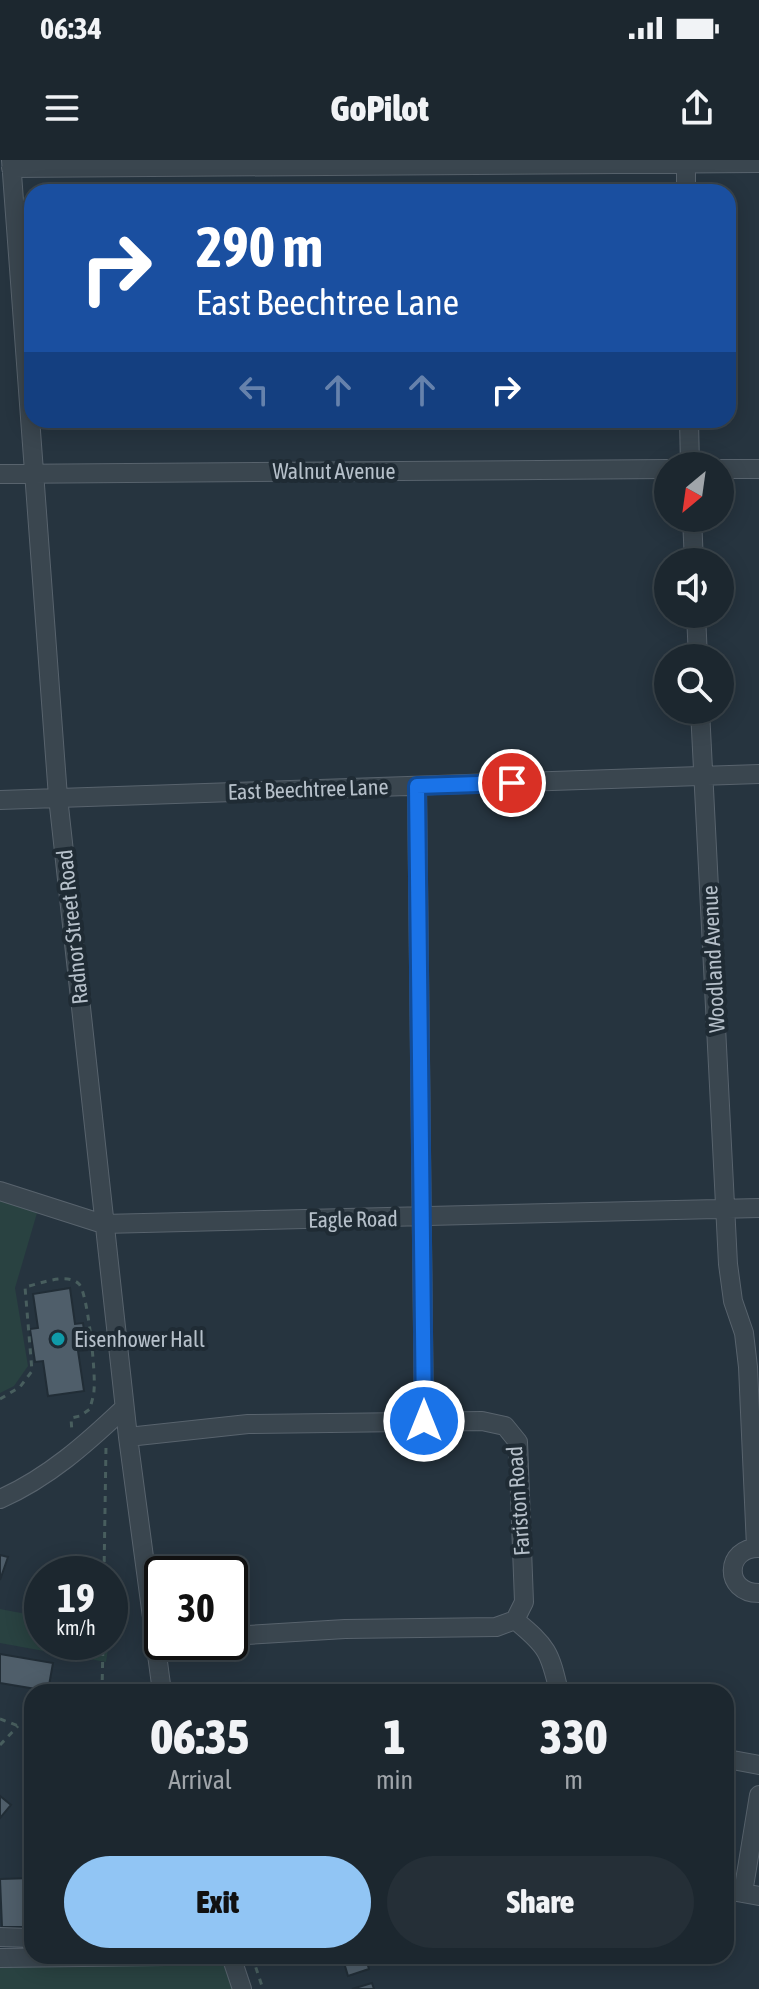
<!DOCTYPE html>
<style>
:root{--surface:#1c272f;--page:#252f37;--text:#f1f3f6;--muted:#a0a5aa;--line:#3a444b;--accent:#91c5f4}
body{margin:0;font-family:"Asap Condensed",sans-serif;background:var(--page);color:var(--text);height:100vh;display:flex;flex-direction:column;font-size:30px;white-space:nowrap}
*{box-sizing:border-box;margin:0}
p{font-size:26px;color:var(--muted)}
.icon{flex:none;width:44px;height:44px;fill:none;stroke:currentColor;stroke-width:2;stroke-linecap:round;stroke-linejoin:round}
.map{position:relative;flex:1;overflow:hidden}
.details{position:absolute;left:24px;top:1524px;width:710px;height:280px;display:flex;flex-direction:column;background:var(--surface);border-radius:24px;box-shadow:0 4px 20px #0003,0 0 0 2px var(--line)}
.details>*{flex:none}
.guide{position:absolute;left:24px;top:24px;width:712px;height:244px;border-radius:24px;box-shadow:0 4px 20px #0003,0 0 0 2px var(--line);background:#1a4fa0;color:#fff;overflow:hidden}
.needle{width:52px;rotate:209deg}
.tools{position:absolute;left:654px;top:292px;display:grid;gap:16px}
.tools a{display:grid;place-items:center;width:80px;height:80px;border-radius:50%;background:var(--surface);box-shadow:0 4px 20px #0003,0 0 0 2px var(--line);font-size:40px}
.speed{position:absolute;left:24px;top:1396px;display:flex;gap:16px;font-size:40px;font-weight:700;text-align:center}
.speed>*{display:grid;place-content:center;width:104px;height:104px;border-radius:50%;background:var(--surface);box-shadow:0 4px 20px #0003,0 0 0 2px var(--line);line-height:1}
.speed small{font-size:20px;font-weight:400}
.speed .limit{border:4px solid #111;border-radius:12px;background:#fff;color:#111}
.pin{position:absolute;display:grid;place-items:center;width:68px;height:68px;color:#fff;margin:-34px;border:4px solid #fff;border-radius:50%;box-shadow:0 2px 8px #0007}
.me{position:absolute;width:88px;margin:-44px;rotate:0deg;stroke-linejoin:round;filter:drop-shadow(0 0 6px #0008)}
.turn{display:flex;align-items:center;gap:28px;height:168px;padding:0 40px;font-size:36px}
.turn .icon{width:104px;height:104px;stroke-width:2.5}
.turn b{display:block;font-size:56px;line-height:68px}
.lanes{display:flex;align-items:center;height:76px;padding:0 40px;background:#0003;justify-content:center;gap:40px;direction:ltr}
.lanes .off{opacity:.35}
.eta{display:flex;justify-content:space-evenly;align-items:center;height:136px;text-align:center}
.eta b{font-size:48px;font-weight:800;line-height:56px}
.cta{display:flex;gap:16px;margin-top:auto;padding:16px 40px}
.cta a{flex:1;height:92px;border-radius:48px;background:var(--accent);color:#111;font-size:32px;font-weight:800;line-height:92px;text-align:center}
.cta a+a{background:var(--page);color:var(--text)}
.status{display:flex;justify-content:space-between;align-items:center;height:56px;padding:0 40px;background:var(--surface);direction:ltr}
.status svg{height:22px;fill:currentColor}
header{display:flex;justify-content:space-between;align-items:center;height:104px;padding:0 40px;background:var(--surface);font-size:36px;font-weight:800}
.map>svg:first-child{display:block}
</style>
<div class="status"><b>06:34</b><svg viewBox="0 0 49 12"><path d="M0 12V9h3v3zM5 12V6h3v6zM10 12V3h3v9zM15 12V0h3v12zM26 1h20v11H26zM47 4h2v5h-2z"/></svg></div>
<header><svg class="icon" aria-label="menu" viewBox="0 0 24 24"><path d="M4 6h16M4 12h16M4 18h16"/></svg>GoPilot<svg class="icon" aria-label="share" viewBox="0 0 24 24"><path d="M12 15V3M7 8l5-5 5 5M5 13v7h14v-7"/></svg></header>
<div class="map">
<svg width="759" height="1829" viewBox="0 0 759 1829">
<rect width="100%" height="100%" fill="#26343f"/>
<path fill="#294241" d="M0,1040L37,1053L15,1128L28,1206L14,1226L0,1233Z
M0,1449L42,1457V1482H46L44,1491L0,1483Z
M53,1482H109L106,1502L51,1492Z
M231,1796L242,1829H0V1798Z"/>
<path fill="#4f5e6a" stroke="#212d36" stroke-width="2" d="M70,1128L75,1164L83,1163L87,1190L78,1191L84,1231L48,1236L43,1201L35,1202L30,1169L38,1168L33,1134Z
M0,1395L8,1397L0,1420Z
M0,1494L53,1503L48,1531L0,1523Z
M0,1636L11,1645L0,1658Z
M32,1718V1742H24L25,1767H2L0,1719Z
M342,1796H365L369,1809L348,1816Z
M372,1823L374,1829H352Z"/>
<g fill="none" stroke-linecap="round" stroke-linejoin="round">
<g stroke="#58636d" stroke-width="20">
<path id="minor" d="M11,0L58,637L128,1277L162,1532
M686,0V32
M11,8L759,3
M689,260L690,306
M720,309H759
M0,314L668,309
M692,358L694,402
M696,454L698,498
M700,550L728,1104L733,1141L744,1173L748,1207L756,1387
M417,626L424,1261
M0,640L759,614
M0,1031L103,1064L759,1048
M128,1277L248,1264L482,1261L505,1266L518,1282L524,1442L515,1460L496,1467L345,1469L230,1476
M0,1339C48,1318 87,1283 124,1248
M759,1388C725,1387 723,1433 759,1433
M515,1460C547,1486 550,1492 559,1532
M726,1607L727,1599L759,1605
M726,1730L759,1736
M743,1733L759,1635
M0,1777L32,1778
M231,1796L242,1829
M0,1798L166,1796"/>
</g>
<path stroke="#485e5e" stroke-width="3" stroke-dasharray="6 6" stroke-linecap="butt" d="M0,1239L20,1227L32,1211L25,1127C39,1124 67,1112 79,1124C88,1133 96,1216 94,1230C94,1236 91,1243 90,1249L80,1256L71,1258L72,1273
M104,1414L106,1286
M102,1532L103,1482
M0,1559L32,1571
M0,1585L18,1566
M252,1796L263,1829"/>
<use href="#minor" stroke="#3a464f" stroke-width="18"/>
</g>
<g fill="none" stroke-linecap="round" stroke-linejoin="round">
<g stroke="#114b97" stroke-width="20">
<path id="route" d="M424,1261L417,626L512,623"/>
</g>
<use href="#route" stroke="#1a73e8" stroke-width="14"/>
</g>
<circle fill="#0f9aa8" stroke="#1f2b34" stroke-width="3" cx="58" cy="1179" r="8"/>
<g text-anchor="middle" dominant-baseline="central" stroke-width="8" stroke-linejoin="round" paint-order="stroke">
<g font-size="22" fill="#b6c0ca" stroke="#1f2b34">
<text x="334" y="311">Walnut Avenue</text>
<text transform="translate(308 629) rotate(-2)">East Beechtree Lane</text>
<text transform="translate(72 767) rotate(-96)">Radnor Street Road</text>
<text transform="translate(713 799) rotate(-93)">Woodland Avenue</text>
<text transform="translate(353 1059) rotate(-1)">Eagle Road</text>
<text transform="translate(518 1341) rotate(-94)">Fariston Road</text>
</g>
<g font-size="22" fill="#b6c0ca" stroke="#1f2b34" text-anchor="start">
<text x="74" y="1179">Eisenhower Hall</text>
</g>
</g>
</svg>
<div class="tools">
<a><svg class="needle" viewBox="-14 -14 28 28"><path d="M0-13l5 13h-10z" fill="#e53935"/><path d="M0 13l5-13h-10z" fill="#a0a5aa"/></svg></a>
<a><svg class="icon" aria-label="sound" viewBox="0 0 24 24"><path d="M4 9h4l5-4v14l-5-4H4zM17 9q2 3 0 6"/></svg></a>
<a><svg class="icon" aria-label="search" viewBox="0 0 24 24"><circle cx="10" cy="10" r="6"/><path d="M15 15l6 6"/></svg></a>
</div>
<div class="speed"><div>19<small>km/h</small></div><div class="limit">30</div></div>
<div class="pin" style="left:512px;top:623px;background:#d93025"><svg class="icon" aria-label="arrive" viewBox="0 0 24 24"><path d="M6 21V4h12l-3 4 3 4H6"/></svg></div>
<svg class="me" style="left:424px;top:1261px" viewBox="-20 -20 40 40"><circle r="17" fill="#1a73e8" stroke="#fff" stroke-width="3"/><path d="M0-11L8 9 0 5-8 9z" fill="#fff"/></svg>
<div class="guide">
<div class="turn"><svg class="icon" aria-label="right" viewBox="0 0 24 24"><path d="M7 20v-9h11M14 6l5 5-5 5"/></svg><div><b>290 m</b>East Beechtree Lane</div></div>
<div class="lanes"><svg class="icon off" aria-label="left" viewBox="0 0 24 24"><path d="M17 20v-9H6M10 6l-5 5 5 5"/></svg><svg class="icon off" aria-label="ahead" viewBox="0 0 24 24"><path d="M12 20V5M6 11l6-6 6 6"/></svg><svg class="icon off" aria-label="ahead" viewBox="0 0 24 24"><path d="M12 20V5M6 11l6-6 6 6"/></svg><svg class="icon" aria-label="right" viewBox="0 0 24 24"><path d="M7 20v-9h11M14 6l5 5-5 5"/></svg></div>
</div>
<section class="details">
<div class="eta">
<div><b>06:35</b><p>Arrival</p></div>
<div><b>1</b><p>min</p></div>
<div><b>330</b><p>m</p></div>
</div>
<div class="cta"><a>Exit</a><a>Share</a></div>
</section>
</div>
